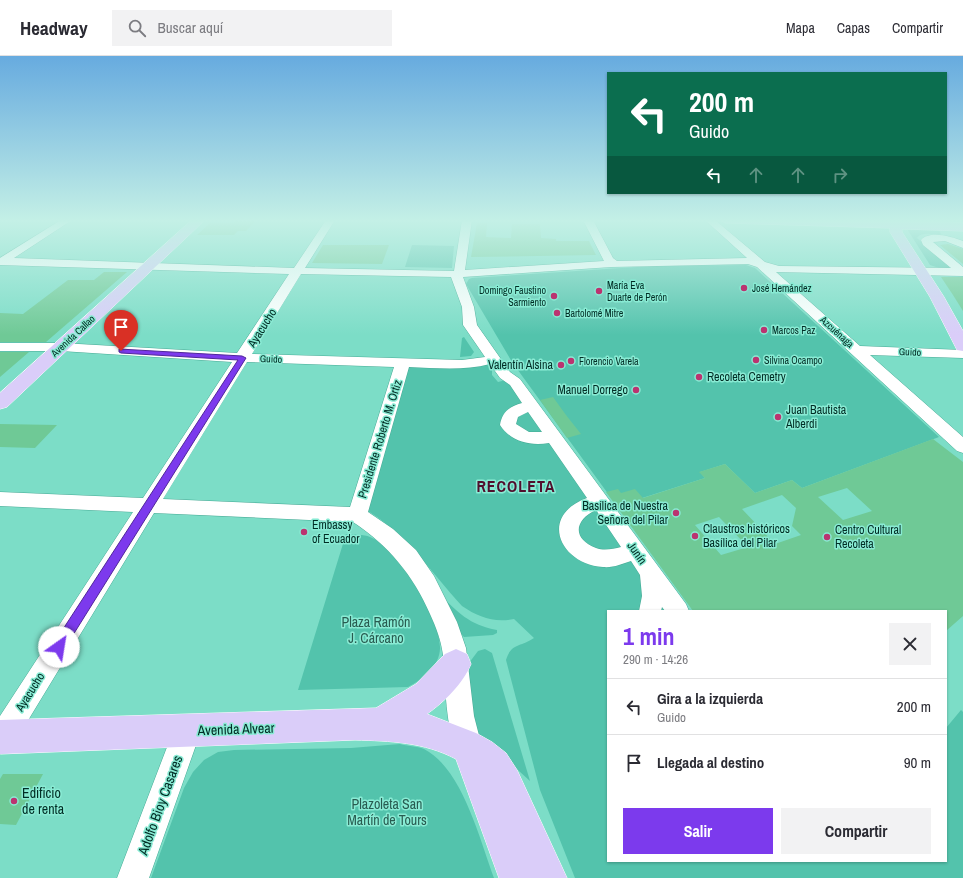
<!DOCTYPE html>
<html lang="es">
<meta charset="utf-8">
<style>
:root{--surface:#fff;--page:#f2f2f3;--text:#2b2b33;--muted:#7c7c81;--line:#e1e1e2;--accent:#7c3aed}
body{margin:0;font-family:"Archivo Narrow",sans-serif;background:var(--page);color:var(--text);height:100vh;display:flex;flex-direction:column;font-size:15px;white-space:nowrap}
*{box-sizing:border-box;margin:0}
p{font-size:13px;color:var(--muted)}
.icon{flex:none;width:22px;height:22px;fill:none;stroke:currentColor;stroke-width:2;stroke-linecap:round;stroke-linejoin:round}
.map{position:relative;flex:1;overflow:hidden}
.details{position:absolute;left:607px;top:554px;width:340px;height:252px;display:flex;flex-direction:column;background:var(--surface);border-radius:0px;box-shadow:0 1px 3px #0004}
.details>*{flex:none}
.top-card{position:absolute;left:607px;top:16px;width:340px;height:122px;border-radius:0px;box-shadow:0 1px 3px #0004;background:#0b6e4f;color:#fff;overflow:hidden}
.pin{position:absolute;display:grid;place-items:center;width:34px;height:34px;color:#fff;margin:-41px -17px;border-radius:50% 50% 50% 0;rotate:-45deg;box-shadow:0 0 4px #0007}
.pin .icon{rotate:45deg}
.me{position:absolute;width:44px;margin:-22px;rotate:32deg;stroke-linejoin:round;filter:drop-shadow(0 0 3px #0008)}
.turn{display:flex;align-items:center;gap:14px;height:84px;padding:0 16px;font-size:18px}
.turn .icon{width:52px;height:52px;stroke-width:2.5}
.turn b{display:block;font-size:28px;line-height:34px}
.lanes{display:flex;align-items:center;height:38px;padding:0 16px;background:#0003;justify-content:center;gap:20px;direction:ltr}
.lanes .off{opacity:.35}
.round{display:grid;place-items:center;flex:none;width:42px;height:42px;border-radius:0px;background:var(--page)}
.summary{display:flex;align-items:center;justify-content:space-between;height:68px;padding:0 16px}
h1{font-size:24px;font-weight:700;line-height:30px;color:var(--accent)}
.primary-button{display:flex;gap:8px;margin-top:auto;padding:8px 16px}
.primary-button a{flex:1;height:46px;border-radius:0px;background:var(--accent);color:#fff;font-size:16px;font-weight:700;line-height:46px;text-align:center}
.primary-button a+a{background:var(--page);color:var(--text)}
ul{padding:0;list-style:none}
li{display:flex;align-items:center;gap:12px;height:56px;padding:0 16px;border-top:1px solid var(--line)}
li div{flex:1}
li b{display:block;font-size:15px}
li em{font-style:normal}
header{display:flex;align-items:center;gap:24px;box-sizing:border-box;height:56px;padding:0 20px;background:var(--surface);border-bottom:1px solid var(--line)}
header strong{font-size:19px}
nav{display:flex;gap:22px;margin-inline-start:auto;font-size:14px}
.search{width:280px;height:36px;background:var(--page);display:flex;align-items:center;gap:10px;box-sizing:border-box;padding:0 14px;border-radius:0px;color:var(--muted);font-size:15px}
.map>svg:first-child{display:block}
</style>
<header>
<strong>Headway</strong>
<div class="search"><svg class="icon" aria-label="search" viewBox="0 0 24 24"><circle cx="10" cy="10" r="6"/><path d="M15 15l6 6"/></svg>Buscar aquí</div>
<nav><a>Mapa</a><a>Capas</a><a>Compartir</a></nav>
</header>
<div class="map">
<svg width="963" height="822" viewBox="0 0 963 822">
<rect width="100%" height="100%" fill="#7cddc7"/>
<path fill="#53c3ac" d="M907,173L939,174L941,178C933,179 922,175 917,182L949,209V212H939L930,209Z
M412,189L454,190L452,212L405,211Z
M746,209L755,212L939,381L802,432L792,424L755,437L725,408L700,416L705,422L617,450L512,306L466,228L469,223L472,222L652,210Z
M464,281L474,296L471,300L460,301L462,282Z
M486,308L492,313V319L498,326L510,323L678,555H608V805H946V672L961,654L963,656V822H575L540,734L506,604C511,587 521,591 534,582L514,563C494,567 478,561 462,550C430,515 402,472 359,450L403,309Z
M346,478C353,479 364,478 370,481C399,493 441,562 440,592C440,610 422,624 408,631L298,634Z
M439,538C458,556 469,569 497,574V577L493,579L464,581L460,577Z
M485,593L492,597L530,725L476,676L466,611L478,595Z
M400,688C407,690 417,690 424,693C462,712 480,784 494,822H151L184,732L193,716L204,704L218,696L234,694L351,692Z"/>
<path fill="#6fc996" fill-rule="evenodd" d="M236,164H256L246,175H238L234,179H197L210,167H233Z
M477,167H487L486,181L511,182L512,168H540L541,182L556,183V185H589L596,199L471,201Z
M948,188L963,193V208L940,189Z
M323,189H389L382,208L312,207Z
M104,216H127L46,286H0V257L23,258L68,224H94Z
M941,221H963V255L953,239Z
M0,296H29L0,321Z
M553,341L566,359L581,378L567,382L540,344Z
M0,368L57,369L35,392L0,391Z
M933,383L963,406V560L946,575V555H693L606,436L618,433L621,437L635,433L643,442L705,422L699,416L725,408L755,437L792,424L802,432ZM847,432L872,455L843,464L818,441ZM782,439L796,452L792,470L801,479L775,488L742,453ZM719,461L748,491L721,499L695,469Z
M3,718H43L16,769L0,768V723Z"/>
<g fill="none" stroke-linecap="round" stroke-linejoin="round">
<g stroke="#46aa95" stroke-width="1">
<path id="minor" d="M61,164H72L14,202L294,212L326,164H335L305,212L454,215L462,164H472L465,214L604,205L583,164H593L613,202L617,205L747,202L705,164H715L765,206L779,210L951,212L923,189L921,184C930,174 952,181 963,185V192L945,185L933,186L963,211V220L776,216L860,290L963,294V302L870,299L963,381V397L957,395L757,211L748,208L611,211L463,221L474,251L477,269L510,316L520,323L686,548L689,555H665L662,551L661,555H639L642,540L640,519L631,505C622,508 613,512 603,511C560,508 538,460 587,442L549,387C530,390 511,386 500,369C502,356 510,350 522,347L510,329L500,322L490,308C464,315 436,312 409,311L368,456L393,473L416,494L434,520L457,566L466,592L474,660L482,691L478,701L468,705L458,701C445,668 446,634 443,599C441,584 436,571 430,558C413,519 389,490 353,466L154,457L10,694L0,698V660L133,456L0,450V436L143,442L232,306L61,295H0V287H61L237,297L289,218L0,209V202ZM301,218L451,221L462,251L463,269L485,301L462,304L252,298ZM247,306L394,311L350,451L163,443ZM528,356L542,376H529L516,368L518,361ZM596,454L621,491C613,493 604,495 596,492C572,483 574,464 596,454Z
M187,661L197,665L201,675L149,822H117L177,665Z"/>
</g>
<g stroke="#fff" stroke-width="1">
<path id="major" d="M192,164H205L7,351L0,353V337Z
M720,164H899L963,167V175L902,173V176L944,241L963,275V295L957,294L955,290L930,241L890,176V172L726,167Z
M456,593L467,598L471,608C463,628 444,646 427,658L476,677L492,686L506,697L517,714L567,822H499L456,703C424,686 390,685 355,684L0,698V664L376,652L416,628L445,598Z"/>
</g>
<use href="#minor" fill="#fff" fill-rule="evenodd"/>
<use href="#major" fill="#dacdf9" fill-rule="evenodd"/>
</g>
<linearGradient id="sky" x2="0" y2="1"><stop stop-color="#67abdf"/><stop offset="0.59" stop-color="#c4f0e6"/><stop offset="1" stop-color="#c4f0e6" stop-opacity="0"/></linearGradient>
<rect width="963" height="279" fill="url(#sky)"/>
<path fill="#7c3aed" stroke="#51269a" d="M119,293L242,300L246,302L63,595L59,597L54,595L53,591L54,587L238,304L121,297L119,296Z"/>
<g fill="#bb3370" stroke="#89ebd4" stroke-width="1.5">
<circle cx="744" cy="232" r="4"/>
<circle cx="599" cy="235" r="4"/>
<circle cx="554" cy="240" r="4"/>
<circle cx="557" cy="257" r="4"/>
<circle cx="764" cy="274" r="4"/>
<circle cx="756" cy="304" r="4"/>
<circle cx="571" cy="305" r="4"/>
<circle cx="561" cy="309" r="4"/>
<circle cx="699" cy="321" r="4"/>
<circle cx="636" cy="334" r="4"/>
<circle cx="778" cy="361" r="4"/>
<circle cx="676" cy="457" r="4"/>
<circle cx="304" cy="476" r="4"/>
<circle cx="695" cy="480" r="4"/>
<circle cx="827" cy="481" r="4"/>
<circle cx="14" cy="745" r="4"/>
</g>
<g text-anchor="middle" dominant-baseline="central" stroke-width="3" stroke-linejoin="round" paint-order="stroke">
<g font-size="10" fill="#002c24" stroke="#89ebd4" text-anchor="start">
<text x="607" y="229">María Eva<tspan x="607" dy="12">Duarte de Perón</tspan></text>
<text x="752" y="232">José Hernández</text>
<text x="546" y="234" text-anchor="end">Domingo Faustino<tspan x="546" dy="12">Sarmiento</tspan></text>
<text x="565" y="257">Bartolomé Mitre</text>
<text x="772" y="274">Marcos Paz</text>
<text x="764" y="304">Silvina Ocampo</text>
<text x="579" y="305">Florencio Varela</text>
</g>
<g font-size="10" fill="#002c24" stroke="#89ebd4">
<text transform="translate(837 276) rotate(42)">Azcuénaga</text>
<text transform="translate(73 280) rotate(-43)">Avenida Callao</text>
<text transform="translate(910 296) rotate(2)">Guido</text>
<text transform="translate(271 303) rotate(2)">Guido</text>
</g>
<g font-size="12" fill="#002c24" stroke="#89ebd4">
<text transform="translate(262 272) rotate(-58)">Ayacucho</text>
<text transform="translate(380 383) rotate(-73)">Presidente Roberto M. Ortiz</text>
<text transform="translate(637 497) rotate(55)">Junín</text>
<text transform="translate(30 636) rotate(-58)">Ayacucho</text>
</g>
<g font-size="12" fill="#002c24" stroke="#89ebd4" text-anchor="start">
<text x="553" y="309" text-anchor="end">Valentín Alsina</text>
<text x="707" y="321">Recoleta Cemetry</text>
<text x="628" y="334" text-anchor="end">Manuel Dorrego</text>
<text x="786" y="354">Juan Bautista<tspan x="786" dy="14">Alberdi</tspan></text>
<text x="668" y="450" text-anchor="end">Basílica de Nuestra<tspan x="668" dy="14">Señora del Pilar</tspan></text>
<text x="312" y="469">Embassy<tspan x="312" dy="14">of Ecuador</tspan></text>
<text x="703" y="473">Claustros históricos<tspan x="703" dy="14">Basílica del Pilar</tspan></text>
<text x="835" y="474">Centro Cultural<tspan x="835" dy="14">Recoleta</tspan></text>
</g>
<g font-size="14" fill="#285b50" stroke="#89ebd4">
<text x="376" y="566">Plaza Ramón<tspan x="376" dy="16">J. Cárcano</tspan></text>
<text x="387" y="748">Plazoleta San<tspan x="387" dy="16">Martín de Tours</tspan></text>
</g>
<g font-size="14" fill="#002c24" stroke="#89ebd4">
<text transform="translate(236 673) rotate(-2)">Avenida Alvear</text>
<text transform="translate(160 749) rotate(-70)">Adolfo Bioy Casares</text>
</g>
<g font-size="14" fill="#002c24" stroke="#89ebd4" text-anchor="start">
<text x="22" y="737">Edificio<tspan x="22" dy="16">de renta</tspan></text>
</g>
<g font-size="16" font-weight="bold" letter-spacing="1" fill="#510f2d" stroke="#89ebd4">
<text x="516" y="430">RECOLETA</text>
</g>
</g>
</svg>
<div class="pin" style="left:121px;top:295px;background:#d93025"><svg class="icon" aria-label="arrive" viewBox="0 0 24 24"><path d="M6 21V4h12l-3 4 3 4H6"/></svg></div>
<svg class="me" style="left:59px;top:591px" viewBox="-20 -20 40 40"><circle r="19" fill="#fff"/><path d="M0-13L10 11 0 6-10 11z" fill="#7c3aed"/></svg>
<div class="top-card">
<div class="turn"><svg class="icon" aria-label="left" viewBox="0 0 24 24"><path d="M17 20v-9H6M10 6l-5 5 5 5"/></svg><div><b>200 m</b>Guido</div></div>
<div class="lanes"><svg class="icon" aria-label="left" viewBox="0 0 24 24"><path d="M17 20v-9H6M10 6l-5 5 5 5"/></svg><svg class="icon off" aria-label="ahead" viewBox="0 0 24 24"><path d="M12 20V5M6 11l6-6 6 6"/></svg><svg class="icon off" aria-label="ahead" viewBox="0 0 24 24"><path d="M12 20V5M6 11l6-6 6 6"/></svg><svg class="icon off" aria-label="right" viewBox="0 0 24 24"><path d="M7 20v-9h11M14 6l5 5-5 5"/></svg></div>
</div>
<section class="details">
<div class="summary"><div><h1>1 min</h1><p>290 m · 14:26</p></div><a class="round"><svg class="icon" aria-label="close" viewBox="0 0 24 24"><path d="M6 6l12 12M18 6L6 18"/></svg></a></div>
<ul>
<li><svg class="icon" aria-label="left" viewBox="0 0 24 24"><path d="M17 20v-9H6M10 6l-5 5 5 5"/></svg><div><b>Gira a la izquierda</b><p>Guido</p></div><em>200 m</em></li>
<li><svg class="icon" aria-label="arrive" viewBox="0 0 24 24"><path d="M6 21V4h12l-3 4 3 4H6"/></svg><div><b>Llegada al destino</b></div><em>90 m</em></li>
</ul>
<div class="primary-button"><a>Salir</a><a>Compartir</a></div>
</section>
</div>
